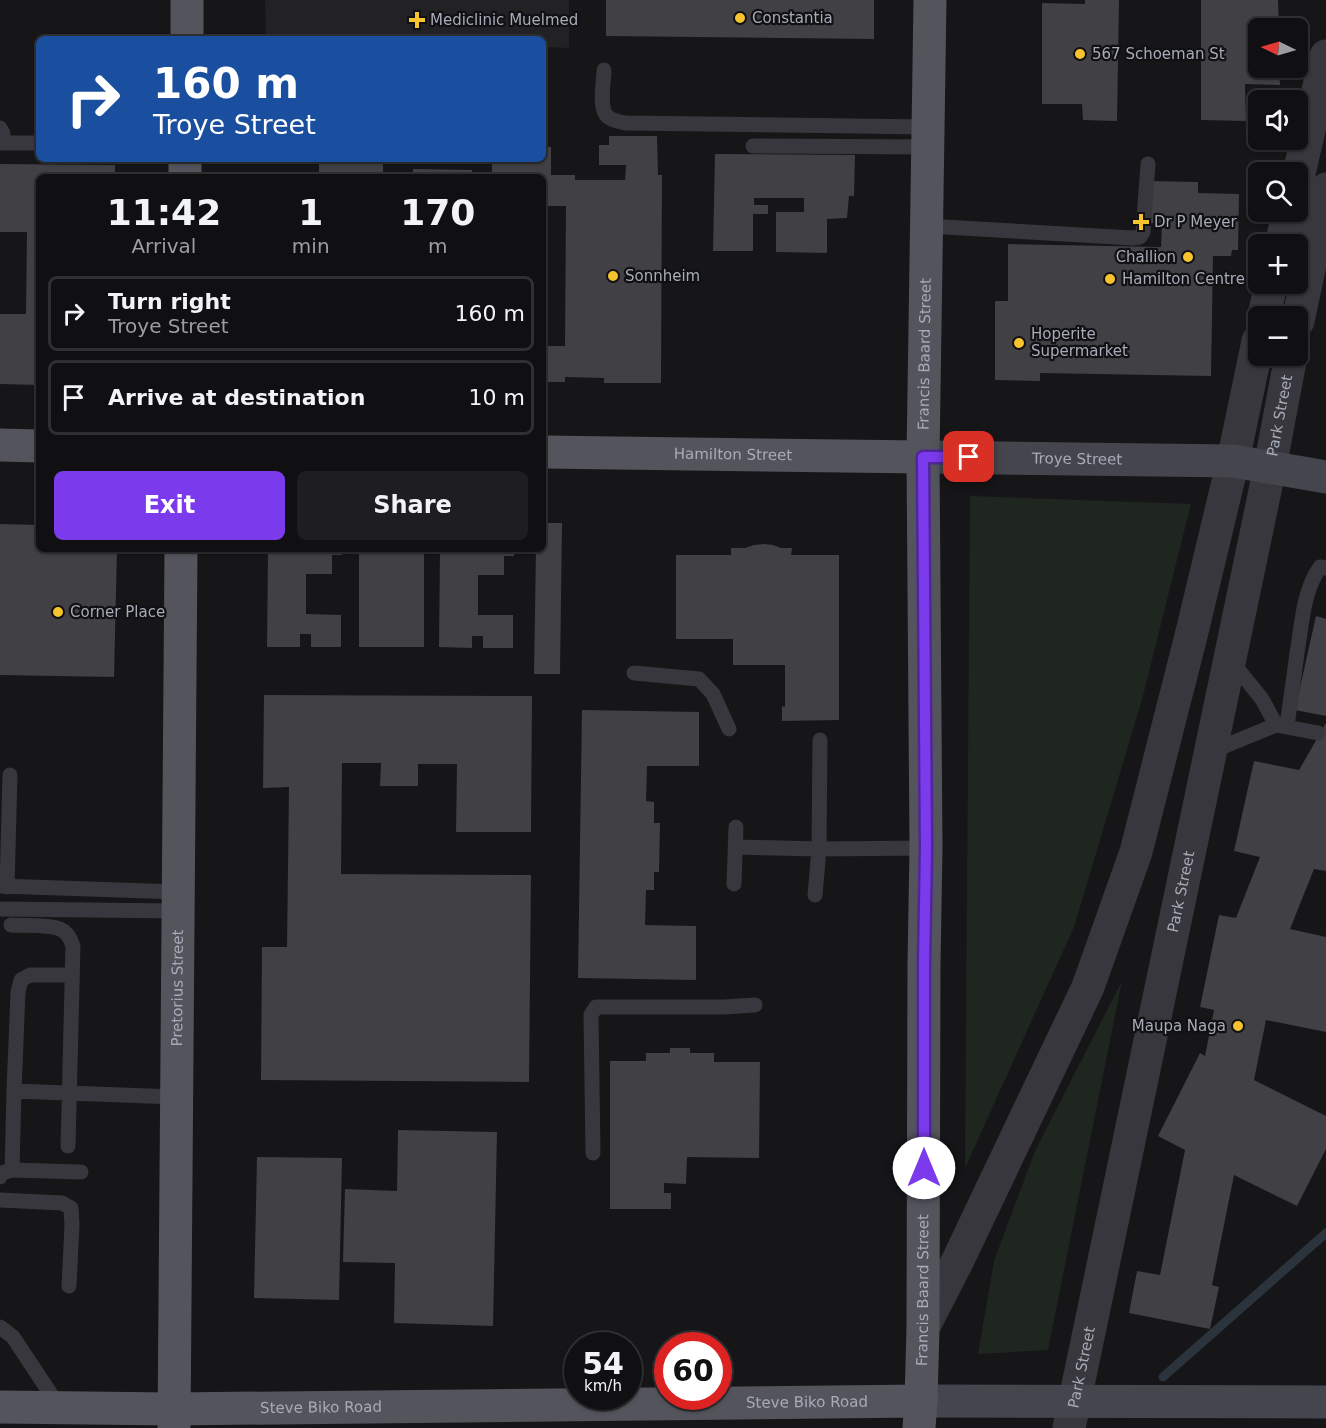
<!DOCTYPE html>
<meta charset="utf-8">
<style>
:root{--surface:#101012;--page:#1e1e20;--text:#f1f3f6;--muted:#9c9d9f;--line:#303032;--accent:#7c3aed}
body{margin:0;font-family:"DejaVu Sans",sans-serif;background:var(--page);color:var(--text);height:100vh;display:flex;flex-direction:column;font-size:22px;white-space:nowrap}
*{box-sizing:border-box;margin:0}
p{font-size:20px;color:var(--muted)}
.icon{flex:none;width:33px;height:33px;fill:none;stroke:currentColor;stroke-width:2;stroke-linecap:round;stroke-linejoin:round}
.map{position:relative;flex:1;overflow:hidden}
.panel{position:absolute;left:36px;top:174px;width:510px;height:378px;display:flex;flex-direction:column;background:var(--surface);border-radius:9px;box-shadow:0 2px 4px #0004,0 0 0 2px var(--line)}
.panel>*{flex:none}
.banner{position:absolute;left:36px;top:36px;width:510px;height:126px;border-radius:9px;box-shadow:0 2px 4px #0004,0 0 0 2px var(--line);background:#1a4fa0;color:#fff;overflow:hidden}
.needle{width:39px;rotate:275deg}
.controls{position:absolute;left:1248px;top:18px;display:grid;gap:12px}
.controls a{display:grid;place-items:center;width:60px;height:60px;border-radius:9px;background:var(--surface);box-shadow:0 2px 4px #0004,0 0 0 2px var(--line);font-size:30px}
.speed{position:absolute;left:564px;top:1332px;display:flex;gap:12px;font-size:30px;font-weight:700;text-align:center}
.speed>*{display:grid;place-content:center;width:78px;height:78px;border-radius:50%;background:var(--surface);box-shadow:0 2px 4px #0004,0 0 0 2px var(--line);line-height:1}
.speed small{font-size:15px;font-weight:400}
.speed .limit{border:9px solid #d22;background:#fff;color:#111}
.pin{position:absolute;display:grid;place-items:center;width:51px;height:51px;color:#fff;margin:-26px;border-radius:12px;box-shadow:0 3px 9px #0006}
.me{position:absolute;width:66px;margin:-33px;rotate:0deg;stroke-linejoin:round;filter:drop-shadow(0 0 4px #0008)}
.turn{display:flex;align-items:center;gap:21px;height:126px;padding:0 18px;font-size:27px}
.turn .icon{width:78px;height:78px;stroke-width:2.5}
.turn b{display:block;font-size:42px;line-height:51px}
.eta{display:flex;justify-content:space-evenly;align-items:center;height:102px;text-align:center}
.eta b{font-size:36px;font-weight:800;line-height:42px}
.button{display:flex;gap:12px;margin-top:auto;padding:12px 18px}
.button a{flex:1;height:69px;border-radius:9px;background:var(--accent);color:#fff;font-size:24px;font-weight:800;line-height:69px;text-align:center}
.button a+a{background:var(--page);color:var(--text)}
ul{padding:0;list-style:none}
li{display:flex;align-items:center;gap:18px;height:75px;margin:0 12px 9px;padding:0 6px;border:3px solid var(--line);border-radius:9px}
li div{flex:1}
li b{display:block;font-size:22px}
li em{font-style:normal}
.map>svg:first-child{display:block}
</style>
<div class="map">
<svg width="1326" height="1428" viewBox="0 0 1326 1428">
<rect width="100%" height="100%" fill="#161618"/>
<path fill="#222225" d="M265,0H569V48L543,47V39H266Z"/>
<path fill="#1e261f" d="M970,496L1191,504L1143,696L1074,927L965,1168Z
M1122,981L1048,1350L978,1354L994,1261L1035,1151Z"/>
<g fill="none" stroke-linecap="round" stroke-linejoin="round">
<path stroke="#2b343c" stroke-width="9" d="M1163,1377L1326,1233"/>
</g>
<path fill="#404045" d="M606,0H874V39L606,36Z
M1085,0H1119L1117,121L1083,120L1082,104H1042V3L1085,4Z
M1201,0H1278L1279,28H1258V68H1279L1280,85L1245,84L1246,121L1201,120Z
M609,136H657L658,175H662L661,383H604V378L565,377V382H543V346H565L566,206H543V177H492V159H543V147H551V175H575V180H625L626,165H599V145H609Z
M715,154L855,155L854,196H849L847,218L827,219V253L776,252V212H804V198H754V205H768V214H753V251H713Z
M319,159H383V177H319Z
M0,164L115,165V177H39V385L0,384V314H26L27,232H0Z
M413,169L472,170V177H413Z
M1149,181L1198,182V193L1239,194L1238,250H1232L1231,256H1213L1211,376L1040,373V381L995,380V301H1008V244L1161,247L1162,223H1149Z
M543,523H562L560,674H534L536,549H543Z
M0,524L39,525V549H117L114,677L0,675Z
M764,544L773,545L781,548H792L791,555H839V720L782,721V706L785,707V665H733V639H676V555H731V548H745L754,545Z
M268,549H342V555H332V574H306V614L341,615V647H311V634H300V647H267Z
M359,549H424V647H359Z
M440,549H514V556H504V575H478V615H513V648H483V636H472V648L439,647Z
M1316,616L1326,619V716L1295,710Z
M264,695L532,696L531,832H456L457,764H418V786H380L381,763H342L341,874L531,875L529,1082L261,1080L262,947H287L289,787L263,788Z
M582,710L699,712V766H647L646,801L654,802V823H660L659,872H654V890H646L645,925L696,926V980L578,978Z
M1326,723V871L1314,869L1290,929L1326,937V1032L1266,1020L1254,1080L1326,1116V1149L1297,1206L1234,1175L1212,1285L1219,1287L1210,1329L1129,1313L1137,1271L1160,1275L1185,1150L1158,1136L1200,1053L1205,1056L1214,1010L1200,1007L1219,915L1236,918L1260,857L1234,851L1254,761L1299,770Z
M670,1048H690V1053H714V1062H760L759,1158L687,1157L686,1184L664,1183V1193H671V1209H610V1061H646V1053H670Z
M398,1130L497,1132L493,1326L394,1323L395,1263L343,1262L345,1189L397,1191Z
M257,1157L342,1158L339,1300L254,1298Z"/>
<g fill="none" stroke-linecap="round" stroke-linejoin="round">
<path stroke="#37373d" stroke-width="15" d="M604,70C604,83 598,109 608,117C613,121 620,122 626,123L929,127
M0,128L3,133V143
M0,143H39
M753,146L928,147
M927,226L1133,238L1140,237L1143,232L1148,164
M1232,662L1262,699L1276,725
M634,673L699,679L713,694L729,729
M1287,727C1290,702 1294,677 1297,653C1302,624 1303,591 1320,567L1326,568
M1210,752L1276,725L1318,733
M736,847L819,849L926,848
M734,884L736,827
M0,886L178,892
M7,887L10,775
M815,895L819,849L820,740
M0,909L178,911
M11,925C24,926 51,924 62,930C68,933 71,940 73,946L68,1146
M72,975H30L21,980L18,992L14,1091L176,1097
M593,1153L591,1015L596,1007H724L755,1005
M12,1170L81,1172
M0,1177L2,1173L12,1170L14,1091
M0,1200L62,1203L71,1208L72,1225L69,1286
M0,1327L13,1337L60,1408"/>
<g stroke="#37373d" stroke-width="33">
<path d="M1298,178L1326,56"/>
<path d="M1281,244L1289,212"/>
<path d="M1264,316L1271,284"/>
<path d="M1298,321L1326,189"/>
<path d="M923,1328L958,1260L1088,987L1136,852L1191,636L1233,461L1258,341"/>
<path id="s1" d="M1069,1428L1270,467L1291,356"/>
</g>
<g stroke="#45464d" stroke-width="33">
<path id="s2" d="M923,457L1233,461L1326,477"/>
<path d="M921,1401L1326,1402"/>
</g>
<g stroke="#53545c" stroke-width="33">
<path d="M187,39V0"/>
<path d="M185,177V159"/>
<path d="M0,445L39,446"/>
<path id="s3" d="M543,452L923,457"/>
<path id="s4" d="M0,1407L173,1409L921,1401"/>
<path id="s5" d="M174,1428L181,549"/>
<path id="s6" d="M919,1428L921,1401L923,1328L924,964L926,848L923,457L930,0"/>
</g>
</g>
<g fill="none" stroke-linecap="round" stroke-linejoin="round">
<g stroke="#51269a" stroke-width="15">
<path id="route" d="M924,1168V964L926,848L923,457H969"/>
</g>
<use href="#route" stroke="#7c3aed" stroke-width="10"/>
</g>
<g fill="#f8c42e" stroke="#111113" stroke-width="2">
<circle cx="740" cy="18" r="6"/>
<path d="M414 11h6v6h6v6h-6v6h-6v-6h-6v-6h6z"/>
<circle cx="1080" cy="54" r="6"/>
<path d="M1138 213h6v6h6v6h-6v6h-6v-6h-6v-6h6z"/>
<circle cx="1188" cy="257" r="6"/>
<circle cx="613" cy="276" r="6"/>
<circle cx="1110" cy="279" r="6"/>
<circle cx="1019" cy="343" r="6"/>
<circle cx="58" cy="612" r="6"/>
<circle cx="1238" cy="1026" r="6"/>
</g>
<g text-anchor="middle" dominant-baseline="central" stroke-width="4.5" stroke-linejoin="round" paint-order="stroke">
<g font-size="15" fill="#a7abb8" stroke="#111113" text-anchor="start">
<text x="752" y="18">Constantia</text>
<text x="430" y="20">Mediclinic Muelmed</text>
<text x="1092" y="54">567 Schoeman St</text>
<text x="1154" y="222">Dr P Meyer</text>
<text x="1176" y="257" text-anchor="end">Challion</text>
<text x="625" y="276">Sonnheim</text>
<text x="1122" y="279">Hamilton Centre</text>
<text x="1031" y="334">Hoperite<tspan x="1031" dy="17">Supermarket</tspan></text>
<text x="70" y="612">Corner Place</text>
<text x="1226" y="1026" text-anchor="end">Maupa Naga</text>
</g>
<g font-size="15" fill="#a7abb8" stroke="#111113">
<text stroke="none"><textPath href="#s6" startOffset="1074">Francis Baard Street</textPath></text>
<text stroke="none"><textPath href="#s1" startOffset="1034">Park Street</textPath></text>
<text stroke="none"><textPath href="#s3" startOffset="190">Hamilton Street</textPath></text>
<text stroke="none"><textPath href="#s2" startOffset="154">Troye Street</textPath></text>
<text stroke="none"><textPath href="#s1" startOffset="548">Park Street</textPath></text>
<text stroke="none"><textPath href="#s5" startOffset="440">Pretorius Street</textPath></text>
<text stroke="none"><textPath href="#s6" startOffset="138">Francis Baard Street</textPath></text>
<text stroke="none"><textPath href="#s1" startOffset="62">Park Street</textPath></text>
<text stroke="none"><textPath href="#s4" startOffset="807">Steve Biko Road</textPath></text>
<text stroke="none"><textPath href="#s4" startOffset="321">Steve Biko Road</textPath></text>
</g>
</g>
</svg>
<div class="controls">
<a><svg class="needle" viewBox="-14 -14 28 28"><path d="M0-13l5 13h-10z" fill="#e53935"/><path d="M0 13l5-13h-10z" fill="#9c9d9f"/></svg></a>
<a><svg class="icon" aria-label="sound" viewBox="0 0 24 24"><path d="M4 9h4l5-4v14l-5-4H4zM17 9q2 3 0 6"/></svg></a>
<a><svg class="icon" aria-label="search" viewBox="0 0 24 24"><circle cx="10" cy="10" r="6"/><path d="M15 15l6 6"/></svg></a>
<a>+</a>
<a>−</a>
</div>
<div class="speed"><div>54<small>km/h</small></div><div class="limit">60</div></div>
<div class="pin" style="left:969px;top:457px;background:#d93025"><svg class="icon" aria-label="arrive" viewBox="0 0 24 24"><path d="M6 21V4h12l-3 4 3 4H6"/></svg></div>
<svg class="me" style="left:924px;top:1168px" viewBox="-20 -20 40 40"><circle r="19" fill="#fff"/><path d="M0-13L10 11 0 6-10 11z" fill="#7c3aed"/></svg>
<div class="banner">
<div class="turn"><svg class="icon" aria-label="right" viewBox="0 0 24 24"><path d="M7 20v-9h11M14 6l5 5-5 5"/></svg><div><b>160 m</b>Troye Street</div></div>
</div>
<section class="panel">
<div class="eta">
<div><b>11:42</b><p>Arrival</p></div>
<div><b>1</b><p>min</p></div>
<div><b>170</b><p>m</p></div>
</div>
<ul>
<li><svg class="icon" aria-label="right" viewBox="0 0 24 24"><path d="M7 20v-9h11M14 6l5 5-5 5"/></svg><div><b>Turn right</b><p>Troye Street</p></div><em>160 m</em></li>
<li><svg class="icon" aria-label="arrive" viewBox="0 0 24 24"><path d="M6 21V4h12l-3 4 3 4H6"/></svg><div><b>Arrive at destination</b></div><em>10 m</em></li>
</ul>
<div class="button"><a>Exit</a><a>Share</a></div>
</section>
</div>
